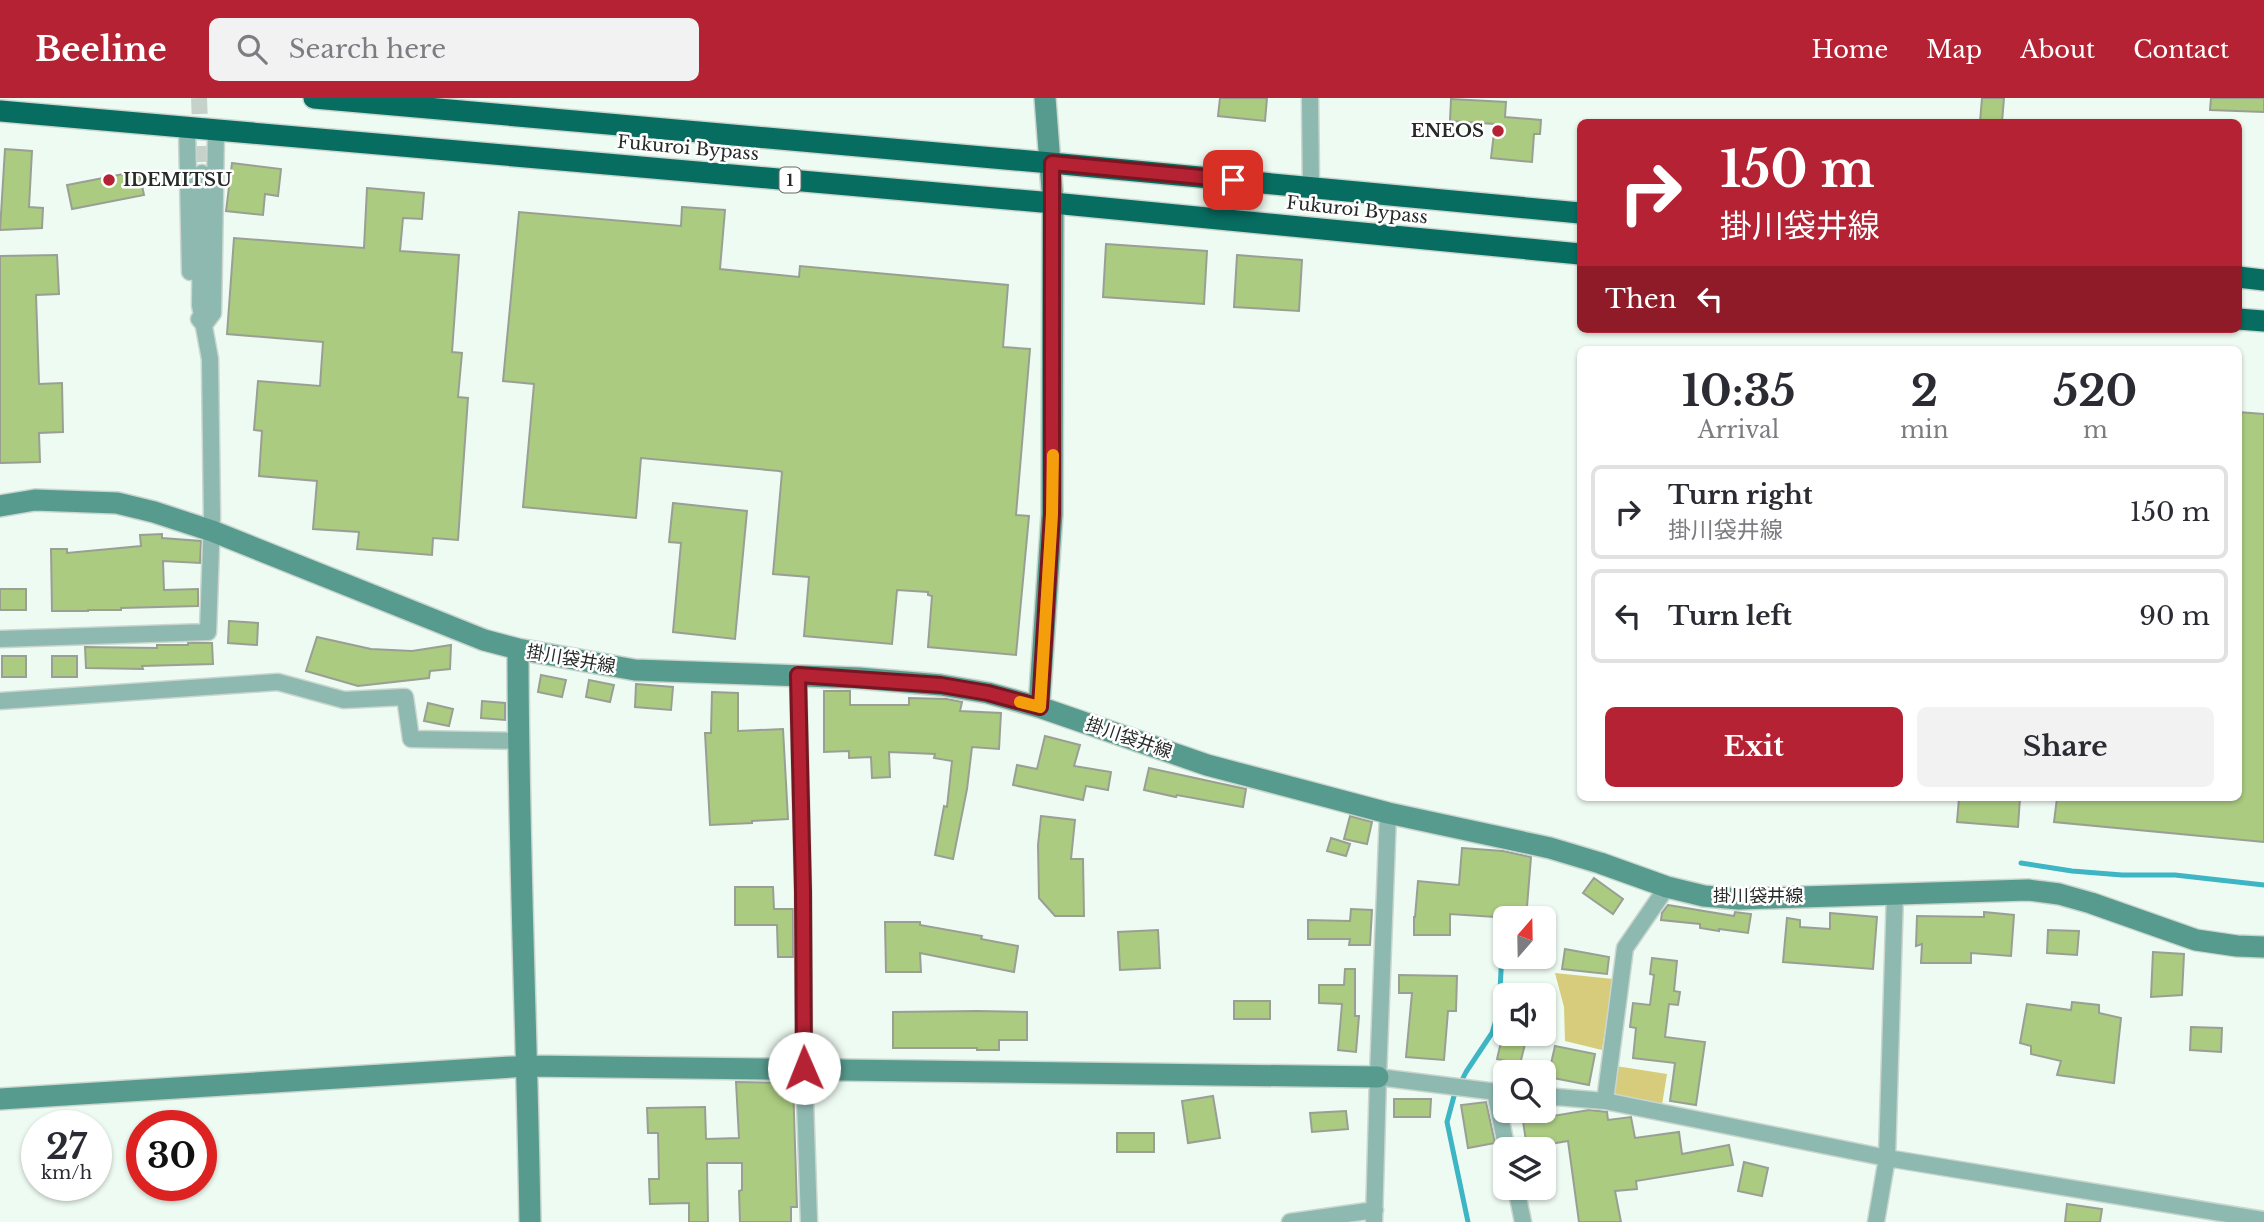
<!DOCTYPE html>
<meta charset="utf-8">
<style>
:root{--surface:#fff;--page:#f2f2f3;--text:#2b2b33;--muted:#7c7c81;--line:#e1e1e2;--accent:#b42233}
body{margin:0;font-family:"Libre Baskerville","Noto Sans JP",serif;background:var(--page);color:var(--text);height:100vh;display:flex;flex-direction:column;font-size:26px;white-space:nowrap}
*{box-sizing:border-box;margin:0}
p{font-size:23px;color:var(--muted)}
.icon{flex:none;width:38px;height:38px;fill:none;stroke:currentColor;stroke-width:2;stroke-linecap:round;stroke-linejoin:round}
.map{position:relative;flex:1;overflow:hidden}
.sheet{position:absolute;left:1577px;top:248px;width:665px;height:455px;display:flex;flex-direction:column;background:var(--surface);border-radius:10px;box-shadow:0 2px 5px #0004}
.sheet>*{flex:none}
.guide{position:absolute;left:1577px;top:21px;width:665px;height:214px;border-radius:10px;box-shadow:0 2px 5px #0004;background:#b42233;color:#fff;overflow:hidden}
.needle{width:46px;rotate:20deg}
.fabs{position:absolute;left:1493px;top:808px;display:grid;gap:14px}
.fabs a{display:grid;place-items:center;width:63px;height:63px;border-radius:10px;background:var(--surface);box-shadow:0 2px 5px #0004;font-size:35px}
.speed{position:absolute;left:21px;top:1012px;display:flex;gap:14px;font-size:35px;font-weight:700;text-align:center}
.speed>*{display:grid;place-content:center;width:91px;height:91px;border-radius:50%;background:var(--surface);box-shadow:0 2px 5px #0004;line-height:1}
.speed small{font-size:18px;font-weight:400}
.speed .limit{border:10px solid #d22;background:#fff;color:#111}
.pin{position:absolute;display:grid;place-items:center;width:60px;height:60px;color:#fff;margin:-30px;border-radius:14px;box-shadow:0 4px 10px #0006}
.me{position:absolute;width:77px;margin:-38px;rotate:359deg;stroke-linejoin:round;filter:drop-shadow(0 0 5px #0008)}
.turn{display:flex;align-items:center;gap:24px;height:147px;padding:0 28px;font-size:32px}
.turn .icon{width:91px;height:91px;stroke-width:2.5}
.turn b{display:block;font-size:49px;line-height:60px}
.then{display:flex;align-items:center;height:66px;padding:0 28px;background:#0003;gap:14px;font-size:26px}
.eta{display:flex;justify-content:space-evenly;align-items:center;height:119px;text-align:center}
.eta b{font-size:42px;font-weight:700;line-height:49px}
.button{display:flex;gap:14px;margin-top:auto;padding:14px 28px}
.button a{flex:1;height:80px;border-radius:10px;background:var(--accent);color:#fff;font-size:28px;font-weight:700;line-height:80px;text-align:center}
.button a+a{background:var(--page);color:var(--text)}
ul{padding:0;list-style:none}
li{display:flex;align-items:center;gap:21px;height:94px;margin:0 14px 10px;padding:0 14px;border:4px solid var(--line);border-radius:10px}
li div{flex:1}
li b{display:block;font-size:26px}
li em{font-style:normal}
header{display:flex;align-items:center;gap:42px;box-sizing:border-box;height:98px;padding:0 35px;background:var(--accent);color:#fff}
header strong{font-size:33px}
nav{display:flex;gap:38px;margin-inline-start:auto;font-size:24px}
.search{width:490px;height:63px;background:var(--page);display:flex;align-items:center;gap:18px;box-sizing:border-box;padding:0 24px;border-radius:10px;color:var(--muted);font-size:26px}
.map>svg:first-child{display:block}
</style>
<header>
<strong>Beeline</strong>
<div class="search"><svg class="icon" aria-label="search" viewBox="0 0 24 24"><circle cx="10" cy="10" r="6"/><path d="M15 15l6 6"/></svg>Search here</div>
<nav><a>Home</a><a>Map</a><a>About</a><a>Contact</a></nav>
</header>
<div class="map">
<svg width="2264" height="1124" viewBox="0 0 2264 1124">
<rect width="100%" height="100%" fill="#eefbf2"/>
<path fill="#d7cc7c" d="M1555,875L1613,881L1602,952L1565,943L1564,909Z
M1616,968L1667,976L1662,1007L1611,999Z"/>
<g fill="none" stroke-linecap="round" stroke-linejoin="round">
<path stroke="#3eb5c5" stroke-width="5" d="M2021,765L2072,773L2122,777H2175L2264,787
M1468,1124L1447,1024L1454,998L1466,974L1492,935L1499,912L1503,834"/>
</g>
<path fill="#aacb80" stroke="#9a9f94" stroke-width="2" d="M1220,0H1267L1265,23L1218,18Z
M1982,0H2004L2002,24H1980Z
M2211,0H2264V14L2210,12Z
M1451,1L1506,4L1505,19L1541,22L1540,36H1534L1532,64L1491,60L1495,26L1450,23Z
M5,51L32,53L29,109L43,110L42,130L0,132Z
M232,65L281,71L278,98L265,96L263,117L226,113Z
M139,73L144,97L72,111L67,87Z
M367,90L424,95L422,121L403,120L400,153L459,157L452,254L462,255L458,299L468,300L458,442L433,440L432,457L357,451L359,434L313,431L317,383L259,378L262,333L254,332L258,283L320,288L323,244L227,236L234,140L364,150Z
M682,109L725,112L720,171L799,179L800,168L1008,187L1003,249L1030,251L1016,417L1029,418L1016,557L928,549L932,498L928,497V494L897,492L892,546L804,538L809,479L773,476L782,374L779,373L641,360L636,420L523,409L534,286L503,283L519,114L681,128Z
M1106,146L1207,153L1204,206L1103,199Z
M57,157L59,196L36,197L39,286L62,285L63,334L39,335L40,364L0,365V158Z
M1237,157L1302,162L1299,213L1234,209Z
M2238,314L2264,316V744L2054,724L2057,700H2238Z
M673,405L747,413L735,541L673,534L681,445L669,444Z
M162,436V440L201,443L200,465L163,463L164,492L198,491V508L121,510V512H88V513H52L51,451H67V455L141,448L140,437Z
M0,491H26V512H0Z
M229,523L258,525L257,547L228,545Z
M317,539L371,551L412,553L451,547L450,571L430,573L429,580L358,588L306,573Z
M188,545H212L213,566L142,568L143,571L86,570L85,549L157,550V547H188Z
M2,558H26V579H2Z
M52,558H77V579H52Z
M541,577L566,582L562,599L538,594Z
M589,582L614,587L610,604L586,599Z
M636,586L673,589L671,612L635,609Z
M824,593H850V607H909V600L947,601L962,604L960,613L1001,615L999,651L972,649L967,691L953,761L935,757L944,708L947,709L952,663L934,660L935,656L889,654L890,679L872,680L871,659L849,660V653L824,654Z
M712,594L738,595V633L783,631L788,721L752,723V725L710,727L705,635H711Z
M482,603L505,605V622L481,620Z
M428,605L453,611L449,628L424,623Z
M1045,638L1080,647L1074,668L1111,674L1108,692L1086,688L1083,702L1013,687L1017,667L1037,671Z
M1149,670L1246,691L1243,709L1177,697L1176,699L1144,692Z
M1959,700H2020L2018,729L1957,724Z
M1041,718L1075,722L1071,761H1083L1084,818H1055L1039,800L1038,747Z
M1350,718L1372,724L1367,746L1344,741Z
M1331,740L1350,746L1346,758L1327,753Z
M1462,750L1503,753L1531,759L1526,821L1450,816V837H1414V819H1415L1418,783L1459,787Z
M1594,780L1623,801L1613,816L1583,795Z
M735,789H773L774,811H793V859H778L777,827H735Z
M1668,807L1734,818L1735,814L1751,816L1748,835L1719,831V833L1700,830V826L1661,822L1662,815Z
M1351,811L1372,812L1370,847H1349L1350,841H1308V822L1350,823Z
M1984,814L2014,817L2011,858L1971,855V865H1921L1922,846L1916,848L1917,818L1984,819Z
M1830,815L1877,819L1873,871L1783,864L1787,820L1800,822V829L1830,831Z
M885,824H920V827L982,838L981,841L1018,848L1014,874L920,855L921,874H886Z
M1158,832L1160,870L1120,872L1118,834Z
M2048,832L2079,833L2077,857L2047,855Z
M1565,851L1609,859L1607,876L1562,871Z
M2153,854L2184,856L2182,897L2151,899Z
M1652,860L1677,863L1674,893L1680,894L1678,907L1669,906L1665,939L1705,944L1696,1007L1670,1003L1675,965L1633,960L1636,930L1630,929L1633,905L1650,907L1654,877L1650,876Z
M1345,871H1355V918H1359L1356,954L1338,952L1342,906L1319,905V887H1344Z
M1399,877L1457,878L1456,913H1448L1444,962L1406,959L1412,895H1399Z
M1234,903H1270V921H1234Z
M2072,904L2099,907V915L2121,920L2114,985L2057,977L2061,963L2031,956V948L2020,945L2027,906L2071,912Z
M977,913L1027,914V942H999V952H977V950H893V914Z
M2191,929L2222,930L2221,954L2190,952Z
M1502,940L1525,946L1520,966L1497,961Z
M1555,948L1595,956L1589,987L1548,979Z
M736,984L793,985L797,1109H791V1124H740L739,1093L742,1092V1065H707L708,1124H689V1105L650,1106L649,1081H659L658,1035H648L647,1010L705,1009L706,1041L739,1040Z
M1213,998L1220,1040L1188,1045L1182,1003Z
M1394,1001H1431L1430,1019H1394Z
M1486,1004L1495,1045L1468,1050L1461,1007Z
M1589,1012L1607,1014L1608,1022L1631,1019L1635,1040L1679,1034L1682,1056L1729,1047L1733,1067L1636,1083L1637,1091L1615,1093L1621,1124H1579L1568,1043L1527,1050L1523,1023Z
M1346,1013L1348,1031L1312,1034L1310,1015Z
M1117,1035H1154V1054H1117Z
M1744,1064L1768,1070L1762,1098L1738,1093Z
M2067,1106L2102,1111L2100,1124H2065Z"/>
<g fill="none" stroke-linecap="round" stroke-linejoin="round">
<path stroke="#c6d1ca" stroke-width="16" stroke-dasharray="16 8" stroke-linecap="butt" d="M199,0L202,75"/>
<g stroke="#cad6ce" stroke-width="19">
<path id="street" d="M1310,0L1311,89
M187,29L190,174
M199,221L204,227L213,215L216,32
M0,541L208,534L212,420L210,261L200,207L202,75
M798,577L803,793L804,970L809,1124
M0,603L278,584L344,602L405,599L411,641L518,643
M1378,979L1505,995
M1495,994L1507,1052
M1544,998L1605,1003L1887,1060L2264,1122
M1605,1003L1625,850L1667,789
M1516,1090L1523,1124
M1290,1124L1375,1112
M1374,1124L1378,979L1388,715
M1876,1124L1887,1060L1895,794"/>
</g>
<g stroke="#cad6ce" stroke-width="24">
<path id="secondary" d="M0,408L35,402L117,405L154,414L212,433L484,542L518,551L635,572L859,580L941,587L988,595L1039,609L1207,667L1388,715L1550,750L1600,765L1667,789L1704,798L1739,801L2028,792L2059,796L2091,805L2196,842L2237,848L2264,849
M518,551C518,742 527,933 530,1124
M1039,609L1052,416L1053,105L1045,0
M0,1001L528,968L1378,979"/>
</g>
<g stroke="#cad6ce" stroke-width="24">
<path id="highway" d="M314,0L1051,65L1580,115
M0,13L1053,105L1580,156
M2238,179L2264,182
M2238,221L2264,223"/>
</g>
<use href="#street" stroke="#8eb9b1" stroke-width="16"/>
<use href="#secondary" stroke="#579b8e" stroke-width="21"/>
<use href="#highway" stroke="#086d61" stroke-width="21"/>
</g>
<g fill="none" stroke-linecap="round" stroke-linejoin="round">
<g stroke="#751621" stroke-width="18">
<path id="route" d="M804,970L803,793L798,577L941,587L988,595L1040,609L1052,416V65L1233,82"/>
</g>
<use href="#route" stroke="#b42233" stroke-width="12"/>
<path stroke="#f59e0b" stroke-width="12" d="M1020,604L1040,609L1052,416L1053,357"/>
</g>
<g fill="#b42233" stroke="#fff" stroke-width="2.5">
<circle cx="1498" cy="33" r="7"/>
<circle cx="109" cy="82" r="7"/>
</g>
<g text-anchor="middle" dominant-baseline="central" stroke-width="5" stroke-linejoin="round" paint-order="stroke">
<rect fill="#fff" stroke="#676b68" stroke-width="2" x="779.5" y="69.5" width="21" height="25" rx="5"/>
<g font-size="16" font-weight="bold" fill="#262b28">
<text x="790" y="82">1</text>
</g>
<g font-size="18" font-weight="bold" fill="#262b28" stroke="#fff" text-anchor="end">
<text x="1484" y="33">ENEOS</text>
<text x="123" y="82" text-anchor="start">IDEMITSU</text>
</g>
<g font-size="18" fill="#262b28" stroke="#fff">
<text transform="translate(688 50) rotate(5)">Fukuroi Bypass</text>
<text transform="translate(1357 112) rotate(6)">Fukuroi Bypass</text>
<text transform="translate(571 561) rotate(10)">掛川袋井線</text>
<text transform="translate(1129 640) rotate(19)">掛川袋井線</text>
<text x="1758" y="798">掛川袋井線</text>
</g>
</g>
</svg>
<div class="fabs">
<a><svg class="needle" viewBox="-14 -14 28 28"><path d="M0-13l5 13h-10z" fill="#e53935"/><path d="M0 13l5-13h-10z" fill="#7c7c81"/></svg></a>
<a><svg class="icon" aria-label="sound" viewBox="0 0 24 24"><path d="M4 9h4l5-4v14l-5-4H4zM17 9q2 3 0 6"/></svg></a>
<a><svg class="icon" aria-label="search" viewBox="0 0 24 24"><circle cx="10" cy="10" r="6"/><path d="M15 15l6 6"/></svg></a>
<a><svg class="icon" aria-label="layers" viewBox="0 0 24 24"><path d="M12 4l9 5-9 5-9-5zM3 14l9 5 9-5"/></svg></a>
</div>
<div class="speed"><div>27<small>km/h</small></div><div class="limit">30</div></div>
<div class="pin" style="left:1233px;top:82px;background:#d93025"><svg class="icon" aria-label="arrive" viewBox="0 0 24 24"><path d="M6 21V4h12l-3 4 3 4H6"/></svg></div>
<svg class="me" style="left:804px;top:970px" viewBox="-20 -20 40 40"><circle r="19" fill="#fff"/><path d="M0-13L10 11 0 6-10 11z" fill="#b42233"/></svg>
<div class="guide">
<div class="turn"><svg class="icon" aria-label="right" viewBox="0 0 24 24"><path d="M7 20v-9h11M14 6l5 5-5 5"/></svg><div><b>150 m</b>掛川袋井線</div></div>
<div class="then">Then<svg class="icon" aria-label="left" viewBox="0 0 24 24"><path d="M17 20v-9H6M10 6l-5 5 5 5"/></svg></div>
</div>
<section class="sheet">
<div class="eta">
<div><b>10:35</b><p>Arrival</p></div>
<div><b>2</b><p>min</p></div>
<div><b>520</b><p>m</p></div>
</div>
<ul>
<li><svg class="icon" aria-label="right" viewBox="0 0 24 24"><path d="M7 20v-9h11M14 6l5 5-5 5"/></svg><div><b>Turn right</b><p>掛川袋井線</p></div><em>150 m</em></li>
<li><svg class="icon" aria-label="left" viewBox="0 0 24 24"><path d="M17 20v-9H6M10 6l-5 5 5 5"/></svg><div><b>Turn left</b></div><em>90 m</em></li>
</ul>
<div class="button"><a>Exit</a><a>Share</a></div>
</section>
</div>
